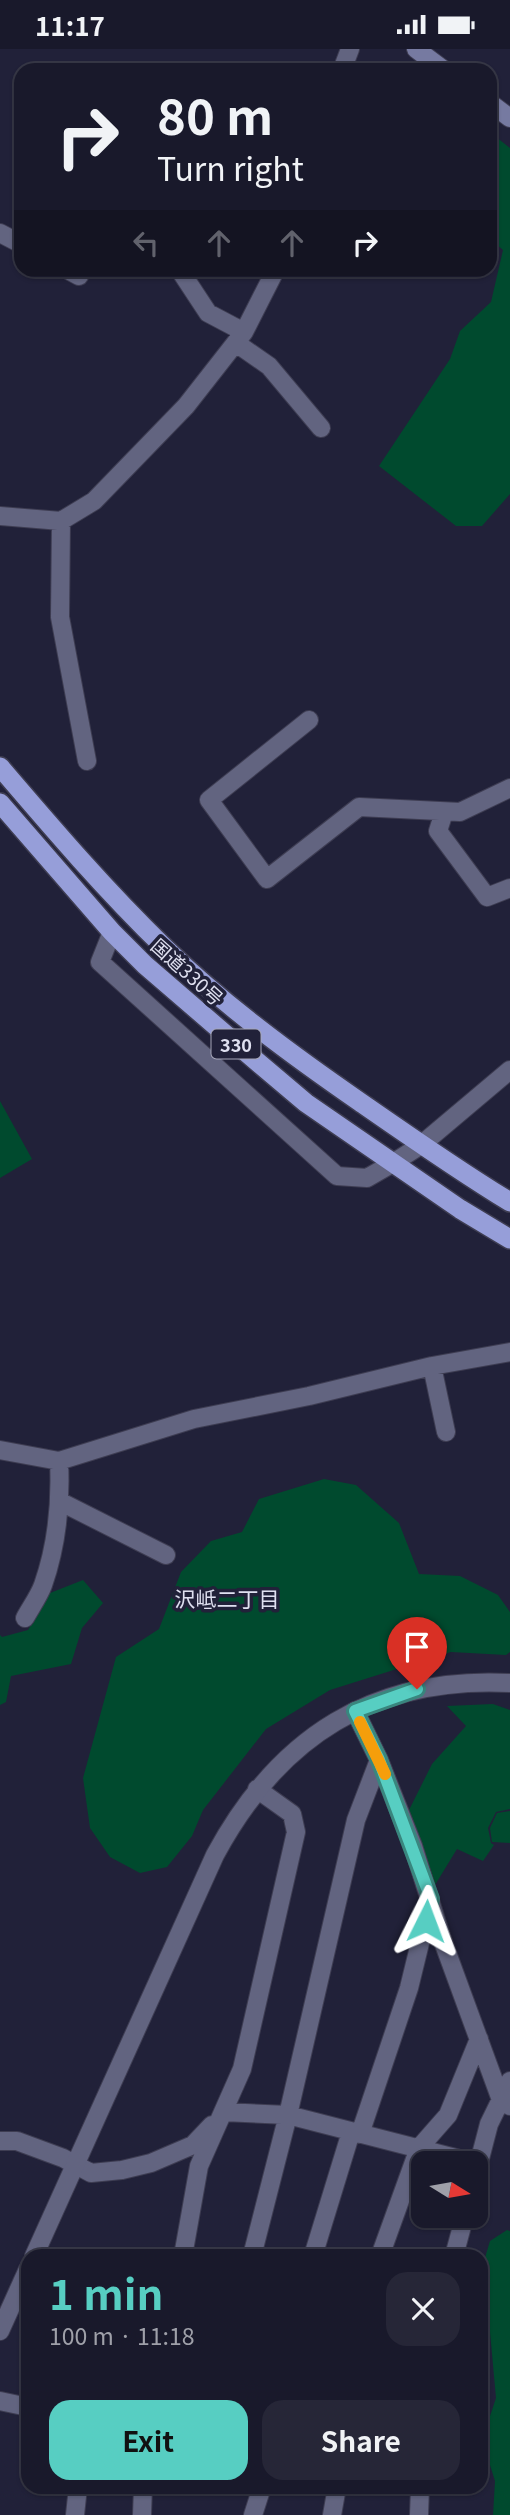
<!DOCTYPE html>
<meta charset="utf-8">
<style>
:root{--surface:#19192b;--page:#262637;--text:#f1f3f6;--muted:#9fa0a9;--line:#373847;--accent:#57cec2}
body{margin:0;font-family:Georgia,"Noto Sans JP",serif;background:var(--page);color:var(--text);height:100vh;display:flex;flex-direction:column;font-size:26px;white-space:nowrap}
*{box-sizing:border-box;margin:0}
p{font-size:23px;color:var(--muted)}
.icon{flex:none;width:38px;height:38px;fill:none;stroke:currentColor;stroke-width:2;stroke-linecap:round;stroke-linejoin:round}
.map{position:relative;flex:1;overflow:hidden}
.drawer{position:absolute;left:21px;top:2200px;width:467px;height:245px;display:flex;flex-direction:column;background:var(--surface);border-radius:21px;box-shadow:0 2px 5px #0004,0 0 0 2px var(--line)}
.drawer>*{flex:none}
.guide{position:absolute;left:14px;top:14px;width:483px;height:214px;border-radius:21px;box-shadow:0 2px 5px #0004,0 0 0 2px var(--line);background:#19192b;color:var(--text);overflow:hidden}
.needle{width:46px;rotate:101deg}
.controls{position:absolute;left:411px;top:2102px;display:grid;gap:14px}
.controls a{display:grid;place-items:center;width:77px;height:77px;border-radius:14px;background:var(--surface);box-shadow:0 2px 5px #0004,0 0 0 2px var(--line);font-size:35px}
.pin{position:absolute;display:grid;place-items:center;width:60px;height:60px;color:#fff;margin:-72px -30px;border-radius:50% 50% 50% 0;rotate:-45deg;box-shadow:0 0 7px #0007}
.pin .icon{rotate:45deg}
.me{position:absolute;width:77px;margin:-38px;rotate:3deg;stroke-linejoin:round;filter:drop-shadow(0 0 5px #0008)}
.turn{display:flex;align-items:center;gap:24px;height:147px;padding:0 28px;font-size:32px}
.turn .icon{width:91px;height:91px;stroke-width:2.5}
.turn b{display:block;font-size:49px;line-height:60px}
.lanes{display:flex;align-items:center;height:66px;padding:0 28px;background:#0003;justify-content:center;gap:35px;direction:ltr}
.lanes .off{opacity:.35}
.round{display:grid;place-items:center;flex:none;width:74px;height:74px;border-radius:21px;background:var(--page)}
.headline{display:flex;align-items:center;justify-content:space-between;height:119px;padding:0 28px}
h1{font-size:42px;font-weight:700;line-height:52px;color:var(--accent)}
.primary-button{display:flex;gap:14px;margin-top:auto;padding:14px 28px}
.primary-button a{flex:1;height:80px;border-radius:21px;background:var(--accent);color:#111;font-size:28px;font-weight:700;line-height:80px;text-align:center}
.primary-button a+a{background:var(--page);color:var(--text)}
.status{display:flex;justify-content:space-between;align-items:center;height:49px;padding:0 35px;background:var(--surface);direction:ltr}
.status svg{height:19px;fill:currentColor}
.map>svg:first-child{display:block}
</style>
<div class="status"><b>11:17</b><svg viewBox="0 0 49 12"><path d="M0 12V9h3v3zM5 12V6h3v6zM10 12V3h3v9zM15 12V0h3v12zM26 1h20v11H26zM47 4h2v5h-2z"/></svg></div>
<div class="map">
<svg width="510" height="2466" viewBox="0 0 510 2466">
<rect width="100%" height="100%" fill="#212139"/>
<path fill="#004a2e" d="M496,88L510,99V445L482,477H456L379,417L450,310L460,282L491,253L503,201L490,190V95Z
M0,1052L32,1110L0,1129Z
M324,1430L356,1436L399,1474L419,1525L460,1527L498,1546L510,1563V1603L506,1606L451,1603L330,1641L266,1680L203,1761L192,1787L167,1818L140,1824L110,1808L90,1779L83,1729L116,1608L159,1580L181,1523L211,1492L242,1483L259,1450Z
M83,1531L103,1554L82,1579L71,1615L11,1627L6,1653L0,1656V1586L2,1588L28,1581L50,1544Z
M493,1655L510,1661V1760L496,1763L488,1779L491,1794L494,1796L483,1812L457,1800L435,1836L409,1761L432,1715L466,1677L447,1657Z
M510,1762V1794L492,1793L490,1779L497,1764Z
M507,2181L510,2182V2466H493L495,2432L482,2391L496,2349L487,2250L481,2222L490,2192Z"/>
<g fill="none" stroke-linecap="round" stroke-linejoin="round">
<g stroke="#3e3d52" stroke-width="20">
<path id="minor" d="M342,21L350,0
M0,184L21,195
M66,220L79,227L82,220
M179,220L208,264L244,283
M236,294L269,317L321,379
M0,467L61,472L94,452L186,357L244,283L276,220
M61,472L60,568L87,712
M309,671L209,751L267,830L359,758L460,763L510,739
M444,763L438,782L487,848L510,839
M112,883L100,913L337,1127L367,1129L393,1114L421,1096L510,1021
M432,1317L446,1383
M0,1401L59,1412L194,1370L309,1347L432,1317L510,1303
M61,1453L166,1506
M25,1569C31,1558 39,1547 43,1536C57,1496 61,1453 59,1412
M355,1662L379,1711L413,1797L442,1890L501,2051L510,2057
M223,2063L288,2066L475,2114
M360,2085L409,1939L430,1853
M0,2092H17L63,2109L91,2124L122,2121L151,2114L193,2096L212,2076
M476,2125L489,2075L510,2032
M183,2207L199,2117L242,2020L296,1783L292,1765L257,1740
M252,2207L288,2066L356,1771L379,1711
M313,2207L351,2083
M380,2207L419,2099L448,2066L479,1990
M454,2207L465,2166
M0,2352L28,2358
M75,2466L78,2438
M142,2466L143,2438
M253,2466L262,2438
M332,2466L337,2438
M419,2466L420,2438"/>
</g>
<g stroke="#3e3d52" stroke-width="20">
<path id="tertiary" d="M34,2207L215,1806C279,1687 374,1627 510,1634
M0,2282L28,2220"/>
</g>
<g stroke="#3e3d52" stroke-width="20">
<path id="secondary" d="M416,0L444,21
M490,54L510,69"/>
</g>
<g stroke="#3e3d52" stroke-width="22">
<path id="trunk" d="M0,718C53,780 106,842 165,899C224,956 292,1006 360,1053C409,1087 459,1122 510,1153
M0,754L112,883L145,916L254,1010L306,1054L460,1160L510,1190"/>
</g>
<use href="#minor" stroke="#626480" stroke-width="18"/>
<use href="#tertiary" stroke="#626480" stroke-width="18"/>
<use href="#secondary" stroke="#767aa1" stroke-width="18"/>
<use href="#trunk" stroke="#969ed9" stroke-width="19"/>
</g>
<g fill="none" stroke-linecap="round" stroke-linejoin="round">
<g stroke="#39867e" stroke-width="18">
<path id="route" d="M417,1640L355,1662L379,1711L431,1850L426,1872"/>
</g>
<use href="#route" stroke="#57cec2" stroke-width="12"/>
<path stroke="#f59e0b" stroke-width="12" d="M360,1673L385,1725"/>
</g>
<g text-anchor="middle" dominant-baseline="central" stroke-width="7" stroke-linejoin="round" paint-order="stroke">
<rect fill="#212139" stroke="#a6a7b9" stroke-width="2" x="211.5" y="980.5" width="49" height="29" rx="5"/>
<g font-size="18" font-weight="bold" fill="#dfe0f0">
<text x="236" y="995">330</text>
</g>
<g font-size="19" fill="#dfe0f0" stroke="#212139">
<text transform="translate(188 922) rotate(42)">国道330号</text>
</g>
<g font-size="21" fill="#dfe0f0" stroke="#212139">
<text x="227" y="1549">沢岻二丁目</text>
</g>
</g>
</svg>
<div class="controls">
<a><svg class="needle" viewBox="-14 -14 28 28"><path d="M0-13l5 13h-10z" fill="#e53935"/><path d="M0 13l5-13h-10z" fill="#9fa0a9"/></svg></a>
</div>
<div class="pin" style="left:417px;top:1640px;background:#d93025"><svg class="icon" aria-label="arrive" viewBox="0 0 24 24"><path d="M6 21V4h12l-3 4 3 4H6"/></svg></div>
<svg class="me" style="left:426px;top:1872px" viewBox="-20 -20 40 40"><path d="M0-17L14 15 0 8-14 15z" fill="#57cec2" stroke="#fff" stroke-width="4"/></svg>
<div class="guide">
<div class="turn"><svg class="icon" aria-label="right" viewBox="0 0 24 24"><path d="M7 20v-9h11M14 6l5 5-5 5"/></svg><div><b>80 m</b>Turn right</div></div>
<div class="lanes"><svg class="icon off" aria-label="left" viewBox="0 0 24 24"><path d="M17 20v-9H6M10 6l-5 5 5 5"/></svg><svg class="icon off" aria-label="ahead" viewBox="0 0 24 24"><path d="M12 20V5M6 11l6-6 6 6"/></svg><svg class="icon off" aria-label="ahead" viewBox="0 0 24 24"><path d="M12 20V5M6 11l6-6 6 6"/></svg><svg class="icon" aria-label="right" viewBox="0 0 24 24"><path d="M7 20v-9h11M14 6l5 5-5 5"/></svg></div>
</div>
<section class="drawer">
<div class="headline"><div><h1>1 min</h1><p>100 m · 11:18</p></div><a class="round"><svg class="icon" aria-label="close" viewBox="0 0 24 24"><path d="M6 6l12 12M18 6L6 18"/></svg></a></div>
<div class="primary-button"><a>Exit</a><a>Share</a></div>
</section>
</div>
